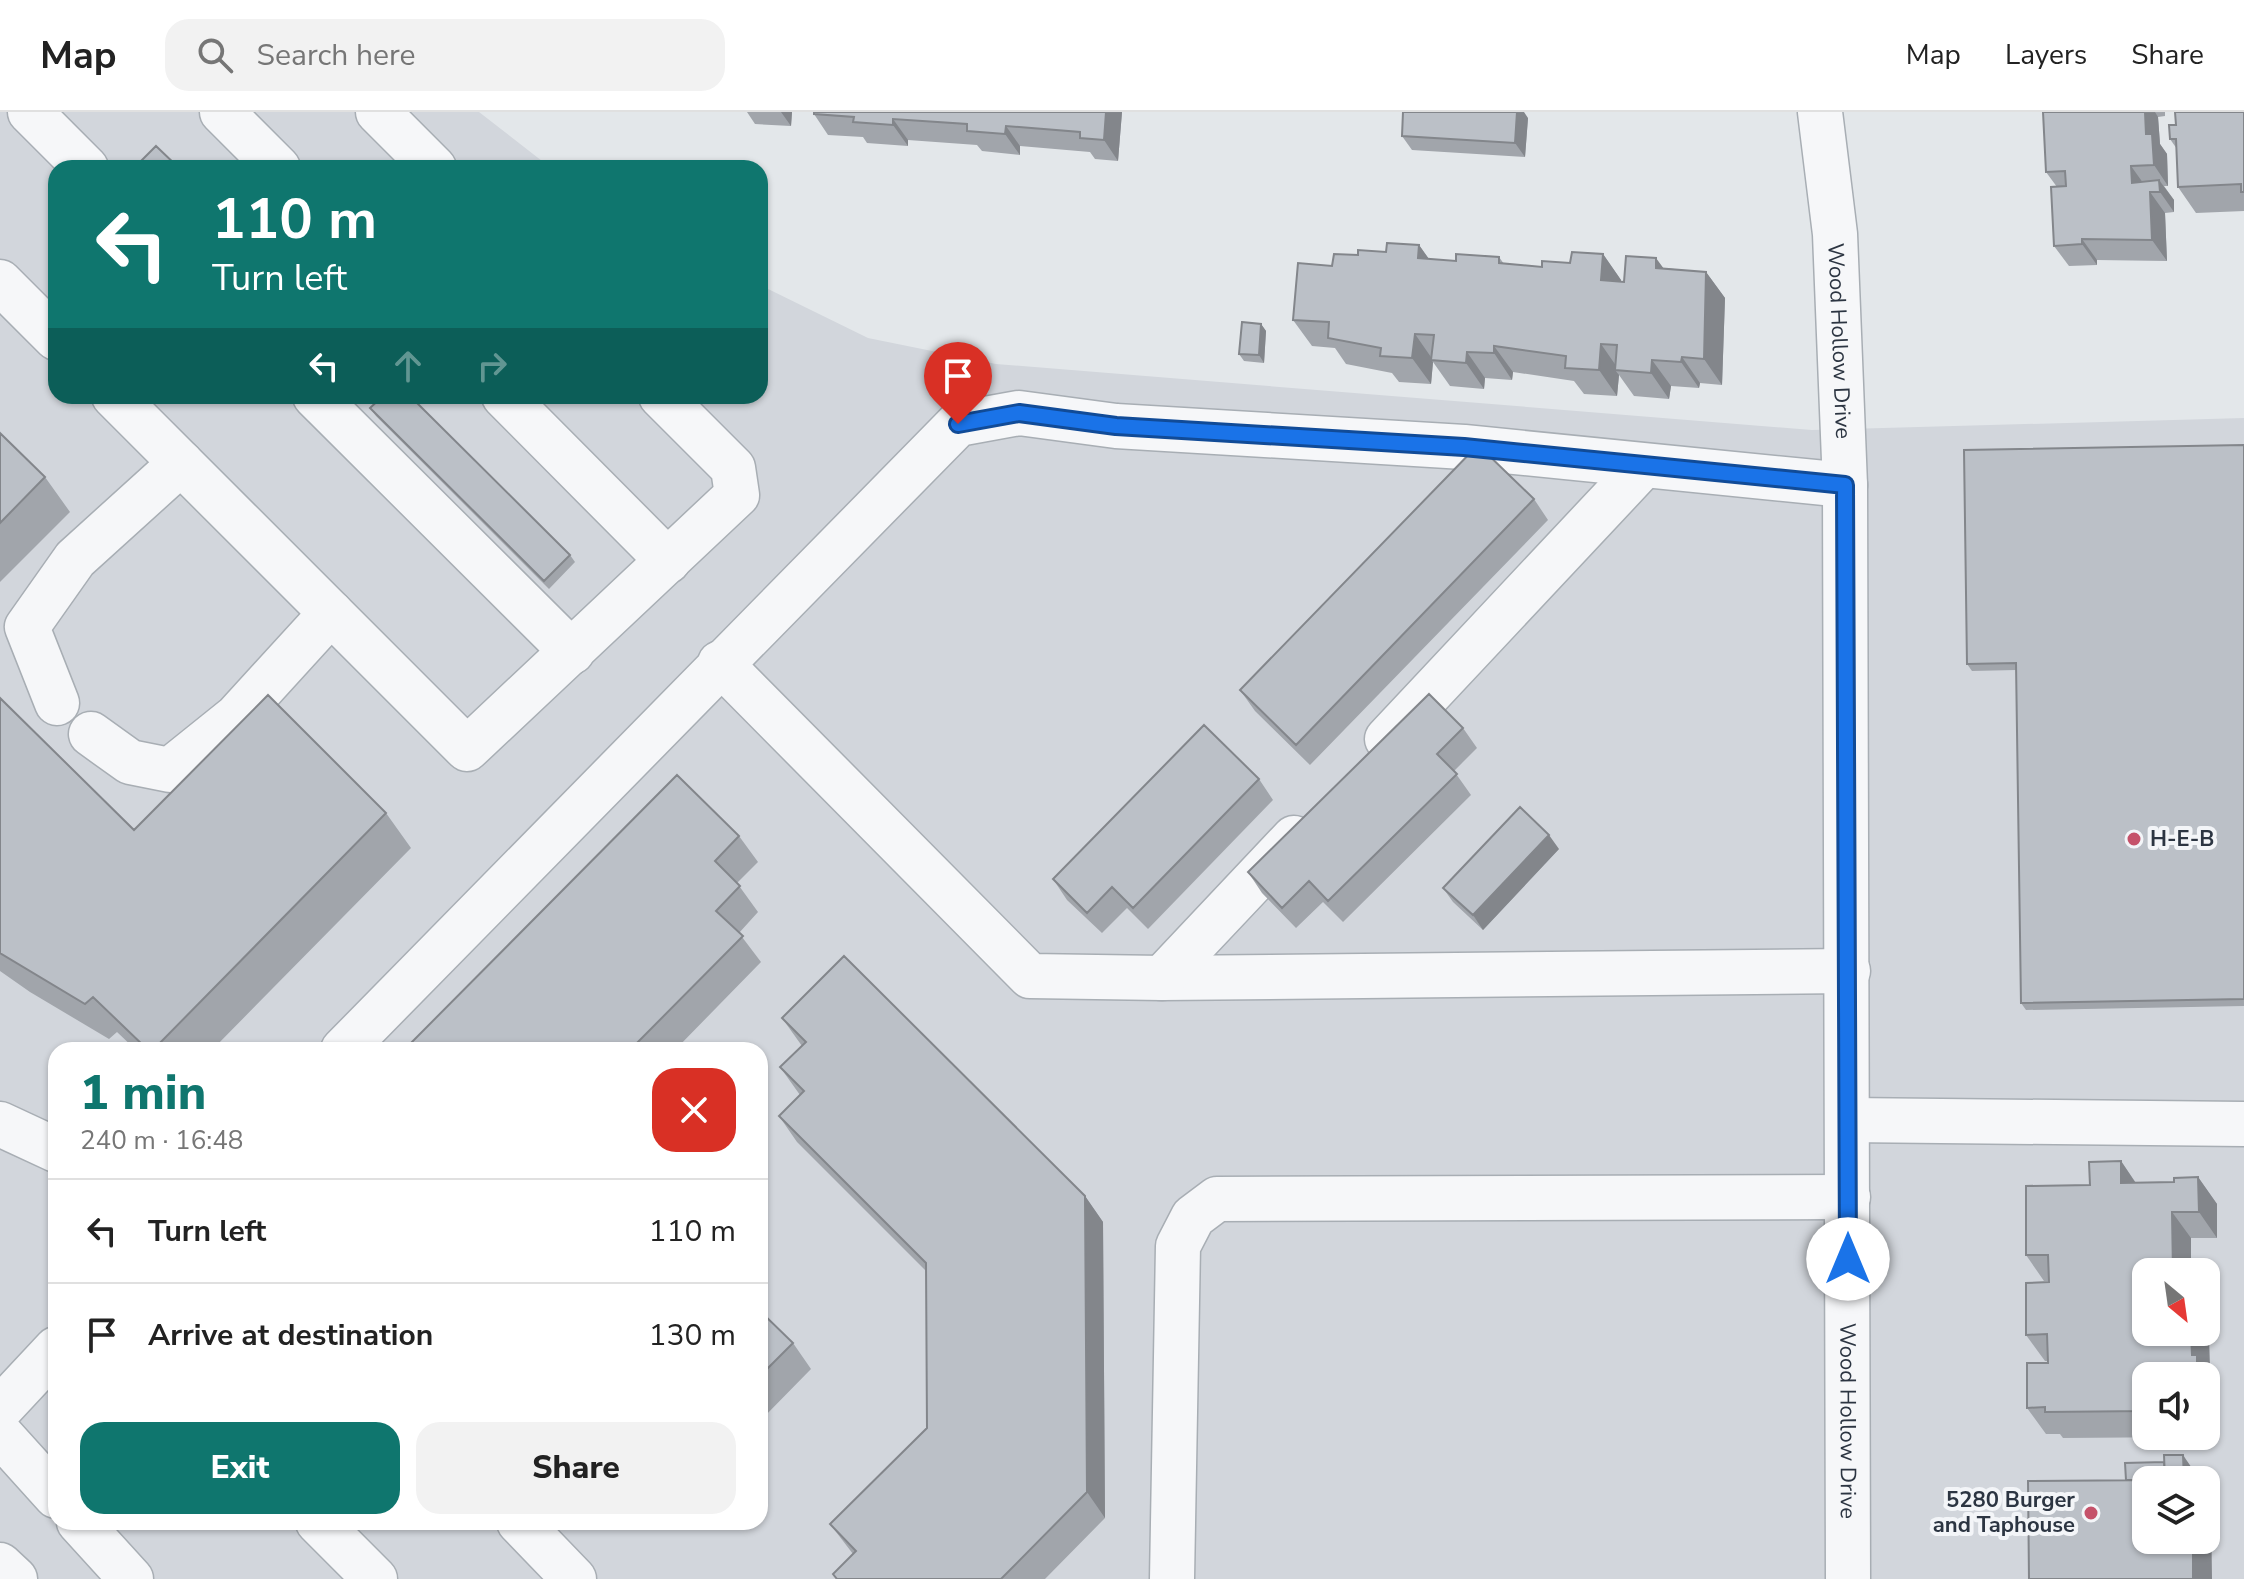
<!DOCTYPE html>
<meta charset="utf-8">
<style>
:root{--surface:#fff;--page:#f2f2f2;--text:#222;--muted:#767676;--line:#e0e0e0;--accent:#0f766e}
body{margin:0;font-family:"Nunito Sans",sans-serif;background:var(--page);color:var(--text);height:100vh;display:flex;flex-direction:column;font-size:30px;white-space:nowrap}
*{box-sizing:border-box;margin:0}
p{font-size:26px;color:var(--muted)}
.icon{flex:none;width:44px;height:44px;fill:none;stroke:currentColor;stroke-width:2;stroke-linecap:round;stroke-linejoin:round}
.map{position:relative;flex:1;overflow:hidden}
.details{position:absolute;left:48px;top:930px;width:720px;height:488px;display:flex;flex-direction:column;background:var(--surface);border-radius:24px;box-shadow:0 2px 6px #0004}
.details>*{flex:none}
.hud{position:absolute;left:48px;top:48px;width:720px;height:244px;border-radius:24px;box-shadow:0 2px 6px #0004;background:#0f766e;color:#fff;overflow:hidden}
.needle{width:52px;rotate:151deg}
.buttons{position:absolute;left:2132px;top:1146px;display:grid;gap:16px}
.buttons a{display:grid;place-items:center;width:88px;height:88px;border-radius:16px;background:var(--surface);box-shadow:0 2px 6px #0004;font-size:40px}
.pin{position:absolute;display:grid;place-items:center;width:68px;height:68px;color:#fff;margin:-82px -34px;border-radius:50% 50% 50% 0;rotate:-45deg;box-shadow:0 0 8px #0007}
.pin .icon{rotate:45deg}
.me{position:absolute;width:88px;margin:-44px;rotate:0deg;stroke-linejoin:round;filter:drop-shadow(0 0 6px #0008)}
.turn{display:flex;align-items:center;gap:28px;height:168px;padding:0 32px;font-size:36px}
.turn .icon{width:104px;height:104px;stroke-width:2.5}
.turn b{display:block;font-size:56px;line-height:68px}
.lanes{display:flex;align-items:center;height:76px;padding:0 32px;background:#0003;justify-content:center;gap:40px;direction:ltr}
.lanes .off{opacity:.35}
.round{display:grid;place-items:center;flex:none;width:84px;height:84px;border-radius:24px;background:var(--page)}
.summary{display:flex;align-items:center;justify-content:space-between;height:136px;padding:0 32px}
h1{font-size:48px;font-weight:800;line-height:60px;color:var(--accent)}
.primary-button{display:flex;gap:16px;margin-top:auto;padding:16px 32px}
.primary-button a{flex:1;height:92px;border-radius:24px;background:var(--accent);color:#fff;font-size:32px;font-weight:800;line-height:92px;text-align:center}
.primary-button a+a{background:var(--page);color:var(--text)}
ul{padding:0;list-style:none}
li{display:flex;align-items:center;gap:24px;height:104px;padding:0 32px;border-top:2px solid var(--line)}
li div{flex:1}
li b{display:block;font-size:30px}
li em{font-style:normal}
header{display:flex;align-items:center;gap:48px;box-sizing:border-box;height:112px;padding:0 40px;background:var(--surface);border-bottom:2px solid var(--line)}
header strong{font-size:38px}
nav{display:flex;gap:44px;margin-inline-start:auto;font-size:28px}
.search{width:560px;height:72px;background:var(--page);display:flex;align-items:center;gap:20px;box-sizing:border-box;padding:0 28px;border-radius:24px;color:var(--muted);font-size:30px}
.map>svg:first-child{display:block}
</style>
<header>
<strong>Map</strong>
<div class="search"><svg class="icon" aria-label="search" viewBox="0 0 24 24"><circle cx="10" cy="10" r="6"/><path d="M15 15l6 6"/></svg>Search here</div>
<nav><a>Map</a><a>Layers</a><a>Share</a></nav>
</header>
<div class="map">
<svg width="2244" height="1467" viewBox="0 0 2244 1467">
<rect width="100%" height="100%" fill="#e3e7ea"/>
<path fill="#d2d6dc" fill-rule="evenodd" d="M0,0H479L551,56H56V284H760V173L868,226L996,252L1812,318L2244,306V1467H0ZM56,938H760V1410H56ZM2146,1160H2206V1220H2146ZM2146,1264H2206V1324H2146ZM2146,1368H2206V1428H2146Z"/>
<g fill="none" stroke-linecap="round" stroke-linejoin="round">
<g stroke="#a8aeb4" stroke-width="47">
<g id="minor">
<path d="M30,0L86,56"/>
<path d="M222,0L278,56"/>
<path d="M378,0L434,56"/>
<path id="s1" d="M1820,0L1835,122L1845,373L1848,1467"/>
<path d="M0,170L56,226"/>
<path d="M114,284L467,637L737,383L733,356L661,284"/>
<path d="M315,284L572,540"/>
<path d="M504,284L668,449"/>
<path d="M720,551L1030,864L1162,866L1848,859"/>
<path d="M57,591L27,515L75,447L181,351"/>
<path d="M91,622L130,650L170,658L236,605L331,501"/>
<path d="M1387,627L1643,354"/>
<path d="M1162,866L1294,726"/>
<path d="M343,938L958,312L1019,301L1116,314L1464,335L1845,373"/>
<path d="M1848,1008L2244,1012"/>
<path d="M0,1012L56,1038"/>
<path d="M0,1297L56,1237"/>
<path d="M0,1322L56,1384"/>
<path d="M79,1410L131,1467"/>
<path d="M318,1410L375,1467"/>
<path d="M519,1410L574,1467"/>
<path d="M0,1453L15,1467"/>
<path d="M1172,1467L1178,1134L1193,1105L1217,1087L1848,1085"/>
</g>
</g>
<use href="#minor" stroke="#f6f7f9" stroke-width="44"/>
</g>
<path fill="#a1a5ab" d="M747,0H792L791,14L755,12Z
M814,0H1122L1118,49L1095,47L1090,40L1020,34V43L982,39L977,33L908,28V34L867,31L863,25L828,23L814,2Z
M2043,0H2165V4L2158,5L2160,32L2167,42L2168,74H2164L2174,88V100L2165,101L2167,149L2097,148V153L2069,154L2054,134L2057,75L2046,60Z
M2244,0V99L2196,101L2178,75L2177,37L2170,27L2176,13Z
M1528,6L1525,45L1412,38L1402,24Z
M1419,133L1429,147L1456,149L1499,145L1504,152L1542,155L1570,151L1603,142L1621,168V170H1624L1664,156L1706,160L1725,186L1722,273L1700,271L1699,276L1671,274L1669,287L1634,284L1619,263L1617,284L1584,282L1574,269L1513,260L1512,268L1485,266L1484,277L1450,274L1433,250L1431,272L1399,270L1392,261L1346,252L1335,236L1312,234L1293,208L1332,154L1358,143L1386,140Z
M1261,212L1266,219L1264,251L1244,249L1239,242Z
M355,284H369L362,291Z
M370,296L570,443L575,450L549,477L376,304Z
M0,321L45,365L70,400L0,470Z
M2244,333V894L2026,898L2021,891L2016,558L1972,559L1967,552Z
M1534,387L1548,408L1310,653L1255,599L1240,578Z
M0,586L134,718L386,701L411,736L212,938H136L117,920L109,927L30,880L0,859Z
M1463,616L1477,636L1454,659L1471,683L1343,810L1323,790L1296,816L1262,781L1248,760Z
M1259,667L1273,688L1148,817L1127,796L1102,821L1067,788L1053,767Z
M739,724L758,750L737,771L758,800L739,821L761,850L675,938H404Z
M1559,737L1483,818L1453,790L1443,776Z
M782,906L1085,1084L1103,1110L1105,1406L1045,1467H836L833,1462L853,1442L830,1412L927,1316L926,1159L797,1030L779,1004L800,983L780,955L802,934Z
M2121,1049L2136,1071L2174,1070L2198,1065L2217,1092V1126H2191L2146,1220H2204L2209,1228L2210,1261L2215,1269L2216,1302L2206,1303V1264H2146V1324L2191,1325L2063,1326L2060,1322H2046L2027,1296L2048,1251V1249H2045L2026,1223L2049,1169H2044L2026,1143L2090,1073Z
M760,1199L793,1231L811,1257L760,1309Z"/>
<path fill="#83868b" d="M781,0H792L791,14Z
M1106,0H1122L1118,49L1104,28Z
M1517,0H1524L1528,6L1525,45L1515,31Z
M2145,0H2155L2158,5L2160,32L2167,42L2168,74L2154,53L2146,22Z
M893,7L908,28V34L893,13Z
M1006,14L1020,34V43L1005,22Z
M2131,54L2146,75L2132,71Z
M2159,68L2174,88V100L2160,80Z
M2150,80L2165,101L2167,149L2152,128Z
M2082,127L2097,148V153L2082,132Z
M1419,133L1438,160L1418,146Z
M1603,142L1621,168L1619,194L1601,168Z
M1656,146L1675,172L1656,156Z
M1706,160L1725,186L1722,273L1704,247Z
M1261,212L1266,219L1264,251L1259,243Z
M1415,222L1433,248H1431L1433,250L1431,272L1412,246Z
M1601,232L1619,258H1615L1619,263L1617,284L1599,258Z
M1494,234L1513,260L1512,268L1494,241Z
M1467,240L1485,266L1484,277L1466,251Z
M1682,245L1700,271L1699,276L1681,250Z
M1652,248L1671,274L1669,287L1651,261Z
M1549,723L1559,737L1483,818L1473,803Z
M2121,1049L2139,1076L2121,1071Z
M2198,1065L2217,1092V1126L2199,1100Z
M1085,1084L1103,1110L1105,1406L1087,1380Z
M2172,1100L2191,1126V1160H2173Z
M2185,1220H2204L2209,1228L2210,1261L2215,1269L2216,1302L2206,1289V1264H2197Z
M2183,1343L2200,1368H2184Z
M2206,1386L2211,1394L2212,1467H2193V1428H2206Z"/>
<path fill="#bbc0c7" stroke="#83868b" stroke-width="2" d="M814,0H1106L1104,28L1080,26V20L1006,14L1005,22L967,19V12L893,7V13L853,10L854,5L814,2Z
M1403,0H1517L1515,31L1402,24Z
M2043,0H2145L2146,22H2152L2154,53L2131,54L2132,71L2159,68L2160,80H2150L2152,128L2082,127V132L2054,134L2051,75L2066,74L2065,59L2046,60Z
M2175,0H2244V80H2241V72L2178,75L2176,27H2170L2169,13H2176Z
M156,34L179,56H134Z
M1387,131L1419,133L1418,146L1456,149V142L1499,145V151L1542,155V149L1570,151L1572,140L1603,142L1601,168L1624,170L1626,144L1656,146V156L1706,160L1704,247L1682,245L1681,250L1652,248L1651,261L1615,258L1617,233L1601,232L1599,258L1565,256L1566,244L1494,234V241L1467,240L1466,251L1431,248L1434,223L1415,222L1412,246L1380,244L1381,236L1328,226L1329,210L1293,208L1298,151L1332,154L1334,142L1358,143V138L1386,140Z
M1242,210L1261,212L1259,243L1239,242Z
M383,284H410L570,443L544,469L370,296Z
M0,321L45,365L0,411Z
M1478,333L1534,387L1296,633L1240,578Z
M2244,333V887L2021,891L2016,551L1967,552L1964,338Z
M1429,582L1463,616L1437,642L1457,662L1328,789L1309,769L1282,796L1248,760Z
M268,583L386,701L153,938H148L93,885L85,892L0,841V586L134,718Z
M1204,613L1259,667L1133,796L1112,775L1087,801L1053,767Z
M677,663L739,724L715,749L740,774L716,799L743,824L630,938H404Z
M1520,695L1549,723L1473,803L1443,776Z
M844,844L1085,1084L1087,1380L1001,1467H837L833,1462L856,1439L830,1412L927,1316L926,1151L779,1004L804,979L780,955L806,930L782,906Z
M2121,1049V1071L2174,1070V1066L2198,1065L2199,1100H2172L2173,1160H2146V1220H2191L2192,1243H2197V1264H2146V1299L2045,1300V1295L2027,1296V1251H2048L2047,1222L2026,1223V1171L2049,1170L2048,1143H2026V1074L2090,1073L2089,1050Z
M760,1199L793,1231L760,1264Z
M2164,1343H2183L2184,1368H2193H2146V1428H2193V1467H2029L2028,1369L2165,1368Z
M2164,1350L2165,1368H2126L2125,1351Z"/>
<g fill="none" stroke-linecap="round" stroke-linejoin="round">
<g stroke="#114b97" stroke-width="20">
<path id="route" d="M958,312L1019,301L1116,314L1464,335L1845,373L1848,1147"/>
</g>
<use href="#route" stroke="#1a73e8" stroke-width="14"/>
</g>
<g fill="#c5526a" stroke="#f3f5f8" stroke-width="3">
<circle cx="2134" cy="727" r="8"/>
<circle cx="2091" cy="1401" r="8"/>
</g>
<g text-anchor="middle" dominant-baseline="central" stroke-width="8" stroke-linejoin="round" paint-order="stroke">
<g font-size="22" fill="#2c3542" stroke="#f3f5f8">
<text stroke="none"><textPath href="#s1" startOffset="230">Wood Hollow Drive</textPath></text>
<text stroke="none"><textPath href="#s1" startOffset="1310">Wood Hollow Drive</textPath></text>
</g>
<g font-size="22" font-weight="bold" fill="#2c3542" stroke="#f3f5f8" text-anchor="start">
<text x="2150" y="727">H-E-B</text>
<text x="2075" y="1388" text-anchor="end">5280 Burger<tspan x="2075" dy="25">and Taphouse</tspan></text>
</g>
</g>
</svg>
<div class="buttons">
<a><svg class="needle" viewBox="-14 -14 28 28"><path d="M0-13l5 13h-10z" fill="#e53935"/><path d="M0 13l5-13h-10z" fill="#767676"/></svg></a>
<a><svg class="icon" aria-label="sound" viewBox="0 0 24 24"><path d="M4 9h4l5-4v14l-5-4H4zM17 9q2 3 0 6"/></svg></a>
<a><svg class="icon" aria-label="layers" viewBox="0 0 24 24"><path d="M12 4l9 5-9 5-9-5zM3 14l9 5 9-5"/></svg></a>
</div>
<div class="pin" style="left:958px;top:312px;background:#d93025"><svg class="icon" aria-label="arrive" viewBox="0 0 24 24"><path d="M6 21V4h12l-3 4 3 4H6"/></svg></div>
<svg class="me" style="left:1848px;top:1147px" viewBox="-20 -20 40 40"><circle r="19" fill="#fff"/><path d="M0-13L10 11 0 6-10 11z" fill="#1a73e8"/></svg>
<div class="hud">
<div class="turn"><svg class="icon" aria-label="left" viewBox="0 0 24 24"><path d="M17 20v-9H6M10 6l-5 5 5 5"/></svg><div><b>110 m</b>Turn left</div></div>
<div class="lanes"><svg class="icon" aria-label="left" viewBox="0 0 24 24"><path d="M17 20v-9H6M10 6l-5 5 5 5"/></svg><svg class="icon off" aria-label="ahead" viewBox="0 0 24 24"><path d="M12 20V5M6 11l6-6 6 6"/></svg><svg class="icon off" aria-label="right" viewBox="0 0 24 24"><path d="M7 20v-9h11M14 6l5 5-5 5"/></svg></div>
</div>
<section class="details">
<div class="summary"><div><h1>1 min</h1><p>240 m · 16:48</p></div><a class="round" style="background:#d93025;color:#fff"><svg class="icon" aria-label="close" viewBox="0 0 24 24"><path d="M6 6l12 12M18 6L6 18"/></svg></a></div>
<ul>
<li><svg class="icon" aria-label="left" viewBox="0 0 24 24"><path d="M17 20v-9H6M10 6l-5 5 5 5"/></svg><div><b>Turn left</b></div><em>110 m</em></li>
<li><svg class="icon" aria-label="arrive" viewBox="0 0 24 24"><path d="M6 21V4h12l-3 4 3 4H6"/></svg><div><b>Arrive at destination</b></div><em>130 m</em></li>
</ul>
<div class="primary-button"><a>Exit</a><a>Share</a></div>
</section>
</div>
